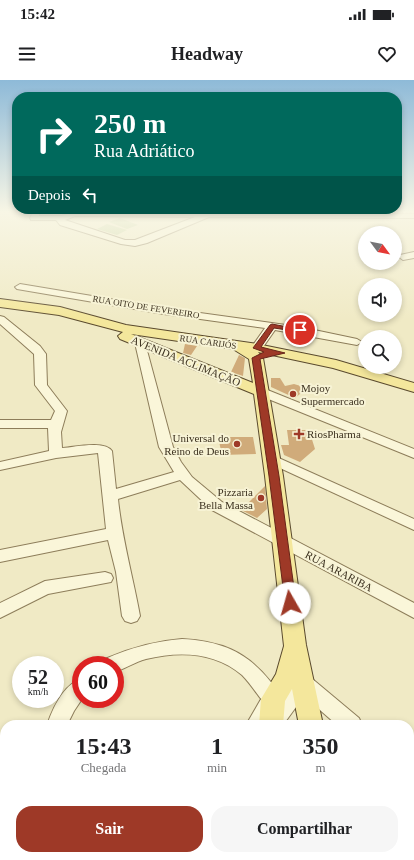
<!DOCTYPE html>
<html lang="pt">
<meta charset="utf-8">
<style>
:root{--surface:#fff;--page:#f6f6f6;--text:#202124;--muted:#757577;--accent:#9e3927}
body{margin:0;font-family:"Times New Roman",serif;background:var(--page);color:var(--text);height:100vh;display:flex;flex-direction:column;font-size:15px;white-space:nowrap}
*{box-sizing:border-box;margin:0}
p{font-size:13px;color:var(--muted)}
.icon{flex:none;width:22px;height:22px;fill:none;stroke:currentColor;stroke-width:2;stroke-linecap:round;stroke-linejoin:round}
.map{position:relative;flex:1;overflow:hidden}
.drawer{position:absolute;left:0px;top:640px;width:414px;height:140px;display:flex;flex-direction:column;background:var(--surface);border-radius:16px 16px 0 0;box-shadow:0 2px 6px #0003}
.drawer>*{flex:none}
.guide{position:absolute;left:12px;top:12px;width:390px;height:122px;border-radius:16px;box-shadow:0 2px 6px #0003;background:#00695c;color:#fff;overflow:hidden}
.needle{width:26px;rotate:122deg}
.fabs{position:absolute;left:358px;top:146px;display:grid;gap:8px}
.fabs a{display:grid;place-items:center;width:44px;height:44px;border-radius:50%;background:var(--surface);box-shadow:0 2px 6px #0003;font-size:20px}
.speed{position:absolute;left:12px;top:576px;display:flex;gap:8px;font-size:20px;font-weight:700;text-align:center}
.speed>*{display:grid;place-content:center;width:52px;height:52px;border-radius:50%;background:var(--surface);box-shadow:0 2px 6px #0003;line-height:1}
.speed small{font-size:10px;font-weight:400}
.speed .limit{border:6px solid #d22;background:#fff;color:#111}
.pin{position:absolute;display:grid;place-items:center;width:34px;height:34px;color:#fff;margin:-17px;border:2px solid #fff;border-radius:50%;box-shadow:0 1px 4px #0007}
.me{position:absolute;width:44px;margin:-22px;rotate:353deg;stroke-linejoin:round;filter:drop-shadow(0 0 3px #0008)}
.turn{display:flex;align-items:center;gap:14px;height:84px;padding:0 16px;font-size:18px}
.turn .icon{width:52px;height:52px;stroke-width:2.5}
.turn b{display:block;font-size:28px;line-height:34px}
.then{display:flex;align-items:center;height:38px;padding:0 16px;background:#0003;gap:8px;font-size:15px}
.eta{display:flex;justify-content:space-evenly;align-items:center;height:68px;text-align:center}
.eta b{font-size:24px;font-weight:700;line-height:28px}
.primary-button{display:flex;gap:8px;margin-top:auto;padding:8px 16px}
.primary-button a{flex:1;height:46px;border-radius:16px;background:var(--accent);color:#fff;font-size:16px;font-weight:700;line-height:46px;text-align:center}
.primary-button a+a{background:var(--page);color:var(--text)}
.status{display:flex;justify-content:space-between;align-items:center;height:28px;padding:0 20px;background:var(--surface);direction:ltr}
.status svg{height:11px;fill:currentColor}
header{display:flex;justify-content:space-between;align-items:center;height:52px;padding:0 16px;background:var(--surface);font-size:18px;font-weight:700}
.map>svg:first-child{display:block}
</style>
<div class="status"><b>15:42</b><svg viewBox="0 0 49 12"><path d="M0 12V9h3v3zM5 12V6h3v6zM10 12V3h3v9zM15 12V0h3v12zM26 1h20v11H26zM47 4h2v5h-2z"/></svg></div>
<header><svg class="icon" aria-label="menu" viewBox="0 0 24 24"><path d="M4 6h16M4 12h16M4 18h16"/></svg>Headway<svg class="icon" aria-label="heart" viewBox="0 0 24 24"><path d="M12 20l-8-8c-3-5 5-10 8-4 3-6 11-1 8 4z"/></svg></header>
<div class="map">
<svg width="414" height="780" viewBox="0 0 414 780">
<rect width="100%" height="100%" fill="#f0eac5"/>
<path fill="#c0cf98" d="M120,138L138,145L127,149L109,142Z
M107,144L127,150L117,155L97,149Z"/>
<path fill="#d0ab7a" d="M185,264L197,266L191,275L183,273Z
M239,275L245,278L243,296L231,292Z
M271,298H280L285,306L294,304L304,307L303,309L305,310L295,318L271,307Z
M287,350H309L315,369L300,382L284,375L281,365H289Z
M218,357H253L256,374L222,375Z
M265,406L267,429L257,438L241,430Z"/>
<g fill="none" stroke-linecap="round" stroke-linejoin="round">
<g stroke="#8d7d5a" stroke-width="2">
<path id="minor" d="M34,131H39V136H61L75,132L414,134V138L209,137L147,163L135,166L121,164L60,145L56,140H31L30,138ZM75,136L195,137L135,160H125L65,140Z
M414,172V178L403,180L399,177L400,175Z
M20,204L164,228L300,247L357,259L362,262L357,265L275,250L261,270L257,271L251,268L265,248L164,234L17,209L15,207Z
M0,236L4,237L40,266L46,274L47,305L67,331L61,352L62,368C74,367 105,360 112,371L116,409L174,392L159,367L135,263L140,260L145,263L173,367L181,382L192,397L222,422L414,523V538L212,430L180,400L118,419C122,459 133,497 140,536L137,541L131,543L125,541L122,536L116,492L108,460L0,482V470L106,449L98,373L56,378L0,390V382L49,371L48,348H0V340H51L55,331L35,305L34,274L0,244Z
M260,307L414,369V378L256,314L254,311Z
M272,375L414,439V450L267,382L265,379L267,376Z
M105,492L111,494L113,498L111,502L48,514L0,538V523L45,501Z
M182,559C220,561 246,571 270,601C274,606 279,611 281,616L296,597L303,595L310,597L359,638L362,645H337L304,616L283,645H246L261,619C255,611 249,602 242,595C215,572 179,571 146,579C135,582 126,588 115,592V585H103L105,579C130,568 155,561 182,559Z
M81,599L82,619L74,631L67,645H47C53,628 63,605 81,599Z
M409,679L414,681V702L409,700Z
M13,775H37L36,780H12Z
M192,775H216L214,780H190Z"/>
</g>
<g stroke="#5a4a2e" stroke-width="2">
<path id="major" d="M0,219L60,227L126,245L257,264L336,280L414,303V312L333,288L258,272L263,278L283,396L306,565L323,645H299L292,609L285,621L283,645H259L261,619L276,594L284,566L265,396L254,314L120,259L118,256L123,252L59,235L0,227ZM131,254L233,269L249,279L253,303Z
M292,775H320L321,780H293Z
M334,775H362L364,780H336Z"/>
</g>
<use href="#minor" fill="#faf6d9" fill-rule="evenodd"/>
<use href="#major" fill="#f4e79c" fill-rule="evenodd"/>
</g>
<linearGradient id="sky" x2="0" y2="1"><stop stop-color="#8ebad8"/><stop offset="0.55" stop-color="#f8f6e5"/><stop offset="1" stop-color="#f8f6e5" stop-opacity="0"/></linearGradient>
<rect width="414" height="240" fill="url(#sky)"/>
<path fill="#9e3927" stroke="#672519" d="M272,244L303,250L300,252L274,248L261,267L285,273L260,279L279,396L296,523L294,526H286L285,523L269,396L252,278L264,272L253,268L270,245Z"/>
<g fill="#9e3927" stroke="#f7f3d5" stroke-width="1.5">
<circle cx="293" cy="314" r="4"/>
<path d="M297 348h4v4h4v4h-4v4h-4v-4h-4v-4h4z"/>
<circle cx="237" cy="364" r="4"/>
<circle cx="261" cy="418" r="4"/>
</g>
<g text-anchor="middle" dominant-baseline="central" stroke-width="4" stroke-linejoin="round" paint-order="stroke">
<g font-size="9" fill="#3c311f" stroke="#f7f3d5">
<text transform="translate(146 227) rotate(9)">RUA OITO DE FEVEREIRO</text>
<text transform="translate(208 262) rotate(8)">RUA CARIJÓS</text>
</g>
<g font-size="11" fill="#3c311f" stroke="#f7f3d5">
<text transform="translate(186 281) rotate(22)">AVENIDA ACLIMAÇÃO</text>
<text transform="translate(339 491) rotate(28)">RUA ARARIBA</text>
</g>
<g font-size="11" fill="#3c311f" stroke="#f7f3d5" text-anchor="start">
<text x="301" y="308">Mojoy<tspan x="301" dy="13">Supermercado</tspan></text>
<text x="307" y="354">RiosPharma</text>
<text x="229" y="358" text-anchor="end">Universal do<tspan x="229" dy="13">Reino de Deus</tspan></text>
<text x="253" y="412" text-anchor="end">Pizzaria<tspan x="253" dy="13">Bella Massa</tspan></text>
</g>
</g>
</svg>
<div class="fabs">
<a><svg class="needle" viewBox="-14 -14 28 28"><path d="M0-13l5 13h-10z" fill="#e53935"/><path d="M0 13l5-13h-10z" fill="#757577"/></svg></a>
<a><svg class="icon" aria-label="sound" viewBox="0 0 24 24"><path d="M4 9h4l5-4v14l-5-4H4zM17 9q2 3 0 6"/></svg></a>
<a><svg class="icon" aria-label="search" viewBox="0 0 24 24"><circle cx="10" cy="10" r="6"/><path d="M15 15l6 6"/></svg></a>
</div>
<div class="speed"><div>52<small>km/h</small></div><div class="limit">60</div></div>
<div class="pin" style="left:300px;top:250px;background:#d93025"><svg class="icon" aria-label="arrive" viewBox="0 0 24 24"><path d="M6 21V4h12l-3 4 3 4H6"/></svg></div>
<svg class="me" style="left:290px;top:523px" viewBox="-20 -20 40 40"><circle r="19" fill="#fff"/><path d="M0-13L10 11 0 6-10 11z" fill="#9e3927"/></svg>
<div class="guide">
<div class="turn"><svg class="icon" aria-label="right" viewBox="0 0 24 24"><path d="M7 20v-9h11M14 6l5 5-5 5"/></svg><div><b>250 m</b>Rua Adriático</div></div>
<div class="then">Depois<svg class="icon" aria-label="left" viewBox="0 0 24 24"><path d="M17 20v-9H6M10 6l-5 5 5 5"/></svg></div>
</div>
<section class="drawer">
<div class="eta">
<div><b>15:43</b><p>Chegada</p></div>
<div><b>1</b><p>min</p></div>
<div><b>350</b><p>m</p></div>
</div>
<div class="primary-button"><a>Sair</a><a>Compartilhar</a></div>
</section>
</div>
